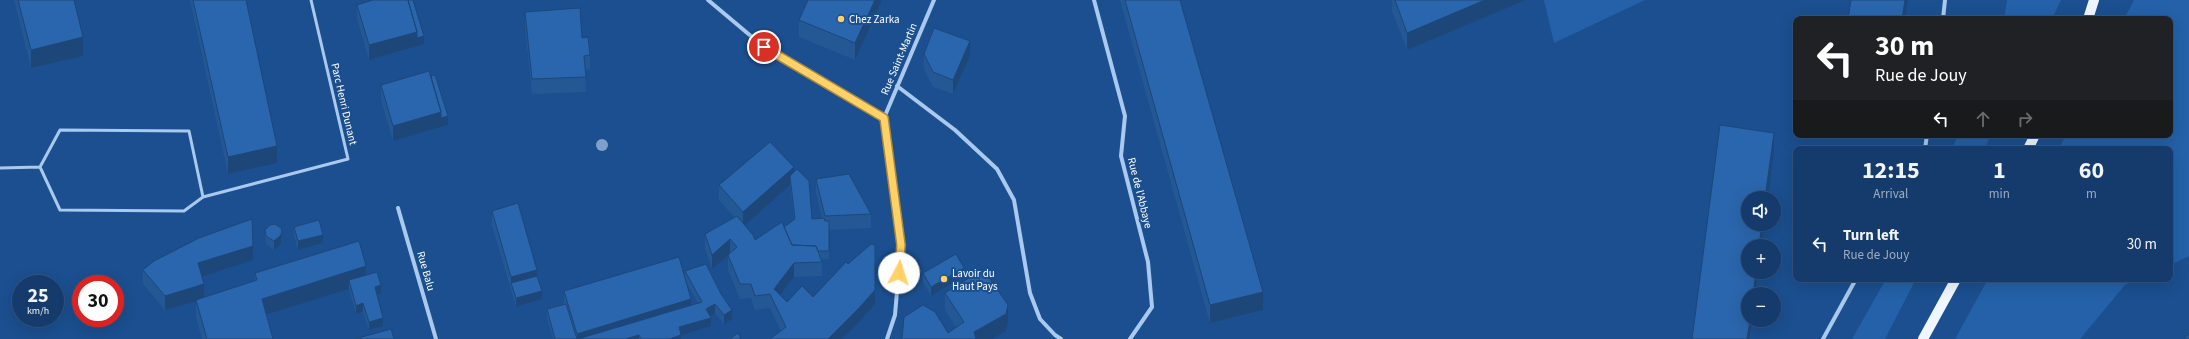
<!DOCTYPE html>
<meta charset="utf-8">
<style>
:root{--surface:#143b6b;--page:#1d4271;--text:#f1f3f6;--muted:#9dadc1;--line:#33557e}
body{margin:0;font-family:"Source Sans 3",sans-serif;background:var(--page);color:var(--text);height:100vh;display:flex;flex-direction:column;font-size:15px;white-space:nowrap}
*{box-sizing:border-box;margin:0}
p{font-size:13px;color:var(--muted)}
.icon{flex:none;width:22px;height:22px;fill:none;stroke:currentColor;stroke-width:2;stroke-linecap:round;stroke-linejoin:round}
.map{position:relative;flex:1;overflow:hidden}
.sheet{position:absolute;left:1793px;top:146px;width:380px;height:136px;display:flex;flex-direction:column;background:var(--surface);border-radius:8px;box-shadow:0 4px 16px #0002,0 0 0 1px var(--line)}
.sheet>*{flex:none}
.hud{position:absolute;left:1793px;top:16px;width:380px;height:122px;border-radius:8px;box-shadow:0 4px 16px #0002,0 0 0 1px var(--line);background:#202124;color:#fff;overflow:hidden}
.fabs{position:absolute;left:1741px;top:191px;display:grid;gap:8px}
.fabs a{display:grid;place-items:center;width:40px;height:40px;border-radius:50%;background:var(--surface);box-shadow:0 4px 16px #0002,0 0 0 1px var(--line);font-size:20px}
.speed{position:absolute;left:12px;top:275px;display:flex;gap:8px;font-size:20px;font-weight:700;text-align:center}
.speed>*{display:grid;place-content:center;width:52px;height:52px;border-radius:50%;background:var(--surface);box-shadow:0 4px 16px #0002,0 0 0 1px var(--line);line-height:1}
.speed small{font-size:10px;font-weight:400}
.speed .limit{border:6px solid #d22;background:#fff;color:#111}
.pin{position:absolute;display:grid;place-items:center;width:34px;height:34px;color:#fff;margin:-17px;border:2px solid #fff;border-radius:50%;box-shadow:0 1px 4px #0007}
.me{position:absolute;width:44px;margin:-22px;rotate:5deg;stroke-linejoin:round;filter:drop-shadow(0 0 3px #0008)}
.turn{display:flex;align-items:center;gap:14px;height:84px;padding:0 16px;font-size:18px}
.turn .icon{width:52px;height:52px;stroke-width:2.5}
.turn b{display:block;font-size:28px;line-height:34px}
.lanes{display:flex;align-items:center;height:38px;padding:0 16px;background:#0003;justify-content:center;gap:20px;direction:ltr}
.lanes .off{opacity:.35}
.eta{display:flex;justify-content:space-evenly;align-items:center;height:68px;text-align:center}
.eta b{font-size:24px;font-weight:700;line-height:28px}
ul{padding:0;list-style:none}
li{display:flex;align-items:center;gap:12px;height:60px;padding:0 16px}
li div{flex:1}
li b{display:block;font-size:15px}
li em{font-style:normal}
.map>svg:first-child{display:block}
</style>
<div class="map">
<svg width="2189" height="339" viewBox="0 0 2189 339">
<rect width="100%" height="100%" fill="#1b4f8f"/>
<path fill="#2461a8" d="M1544,0H1645L1554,43Z
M2007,0H2061L2052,19H2004Z
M2134,0H2189V256L2170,265V149H2059L2066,135H2170V19H2124Z
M1958,135H1991L1984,149H1952Z
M1886,279H1916L1885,339H1852Z
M1988,279H2139L2125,285L2080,339H1955Z"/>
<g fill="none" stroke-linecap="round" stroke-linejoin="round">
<path stroke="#a9c9ee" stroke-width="3" d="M40,167L60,130L189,131L203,197
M0,168L40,167L60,210L184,211L203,197L348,159L311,0"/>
<path stroke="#a9c9ee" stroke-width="4" d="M708,0L764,47L884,118
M1094,0L1125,116L1121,156L1148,262L1152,307L1130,339
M1943,19L1945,0
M897,86L955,130L997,169L1014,200L1030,293L1040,319L1055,335L1061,339
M1925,149L1927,135
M398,208L436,339
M887,339L895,315L901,245L884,118L934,0
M1823,339L1856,279"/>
<path stroke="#f0f6ff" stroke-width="10" d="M2088,19L2094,0
M2028,149L2035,135
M1923,339L1956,279"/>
</g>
<circle fill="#7ea0ca" cx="602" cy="145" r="6"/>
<path fill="#245895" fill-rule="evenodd" d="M14,0H74L83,56L31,68Z
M190,0H246L277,163L228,174Z
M882,0L855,60L799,37V20Z
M1120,0H1180L1263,310L1210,323Z
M1392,0H1526L1407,50L1392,11Z
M357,5L424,44L369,60L357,19Z
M525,12L582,38L590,55V69L585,70L586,92L532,94L525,27Z
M924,54L970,56L953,94L933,87L924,69Z
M429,71L448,125L393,141L381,100V85Z
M794,172L812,219L822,218L816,193V179L871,214V228L829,230V259H821L822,262V276L794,277L780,295L787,302L813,297L875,304L859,322L842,339H770L781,331L770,308L755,310L751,298L740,299L728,270V255L730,254L712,269L705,249V234L735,218L719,200V185ZM790,185L794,220L784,227L755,240L745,225Z
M492,211L537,276L542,299L516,307L492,225Z
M294,227L323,243L298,250L294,236Z
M265,230L282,238L281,244L274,250L266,244Z
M253,260L202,276L204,297L255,281V273L366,275L381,293L377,295L383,326L369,330L363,312L356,314L349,289L266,315L273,339H202L196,317V301L165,310L143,284V270Z
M685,271L732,319L724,324L715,313L710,316L711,326L681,335V339H553L547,318V309L564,304V291L685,277ZM686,282L698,303L691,305Z
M923,273L964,276L931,296L923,282Z
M945,293L1008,322L1006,331L948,333L956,327L945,310Z"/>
<path fill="#1d4779" d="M875,0H882L855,60V43Z
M1485,0H1526L1407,50V33Z
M1905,0H1908L1905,19H1902Z
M417,32L424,36V44L369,60V45Z
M83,37V56L31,68V50Z
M970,41V56L953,94V80Z
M441,112V127L393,141V126Z
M448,116V125L441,127V118Z
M1774,133V150L1768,198H1765Z
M277,146V163L228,174V157Z
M794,167V181L790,176V185L743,227V212Z
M1762,224H1764L1761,246H1759Z
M282,229L281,244L274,250V241Z
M323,235V243L298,250V241Z
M730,239V254L712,269V255Z
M875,245V304L859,322L842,339H828Z
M253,246V260L198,278V263Z
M794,263V277L774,303V289Z
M366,266V284L349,280V289L262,316V299Z
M964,268V276L931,296V287Z
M537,270V284L511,283V277Z
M1756,272H1758L1755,294H1753Z
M204,284V299L165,310V296Z
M381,285V293L375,296V287Z
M542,291V299L516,307V298Z
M1263,292V310L1210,323V305Z
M691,299V313L606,339H577V334Z
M363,303V312L356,314V306Z
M715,304V313L706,318V309Z
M1008,305V322L1006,331L992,339H974V332Z
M732,310V319L724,324V315Z
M383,318V326L369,330V322Z
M711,318V326L679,336V327Z
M1750,320H1752L1749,339H1747Z
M639,335V339H625Z
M681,335V339H669Z"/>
<path fill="#2a66ad" stroke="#1d4779" d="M18,0H74L83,37L31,50Z
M193,0H246L277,146L228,157Z
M373,0H408L417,32L369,45L357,5Z
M408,0H413L424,36L417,38V32Z
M808,0H875L855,43L799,20Z
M1125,0H1180L1263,292L1210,305Z
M1395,0H1485L1407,33Z
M1851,0H1905L1902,19H1848Z
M580,8L582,38L588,37L590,55L584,56L586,77L532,79L525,12Z
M934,28L970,41L953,80L933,72L924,54Z
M429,71L441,112L393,126L381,85Z
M435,75L448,116L441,118V112L431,76Z
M1720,125L1774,133L1765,198H1748V224H1762L1759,246H1748V272H1756L1753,294H1748V320H1750L1747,339H1692Z
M770,142L794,167L743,212L719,185Z
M797,169L809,181L812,219L824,218L825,221H829V251H818L816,246L792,245L784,227L795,219L790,176Z
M849,174L871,214L825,216L816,179Z
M518,203L537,270L511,277L492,211Z
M737,216L753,235L755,240L782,222L792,245L816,246L822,262L794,263L774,289L787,302L802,286L813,297L846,262L848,264L871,244L875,245V290L859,308L828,339H770L786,327L770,294L755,296L751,284H740L728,255L737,247L730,239L712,255L705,234Z
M252,219L253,246L198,263L204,284L165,296L143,270L154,261L199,238Z
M319,220L323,235L298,241L294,227Z
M275,224L282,229L281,235L274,241L266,236L265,230L270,225Z
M359,241L366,266L262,299L273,339H207L196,300L257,280L255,273Z
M956,254L964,268L931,287L923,273Z
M679,257L691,299L577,334L564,291Z
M706,264L721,294L732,310L724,315L715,304L706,309L711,318L679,327L681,335L669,339H641L639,335L625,339H578L702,302L685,271Z
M983,269L1008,305L1006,314L974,332L976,339H902L904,317L923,305L935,312L948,333L964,322L945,293Z
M377,272L381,285L375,287L383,318L369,322L363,303L356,306L349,280Z
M537,276L542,291L516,298L511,283Z
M566,304L577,339H555L547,309Z
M391,329L394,339H355Z
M738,333L741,339H730Z
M2189,334V339H2184Z"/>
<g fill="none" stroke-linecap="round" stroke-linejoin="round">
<g stroke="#a68842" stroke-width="10">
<path id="route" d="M764,47L884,118L901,245L899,273"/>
</g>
<use href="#route" stroke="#ffd166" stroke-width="7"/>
</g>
<g fill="#ffd166" stroke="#1b4f8f" stroke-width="1.5">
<circle cx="841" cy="19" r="4"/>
<circle cx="944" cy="279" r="4"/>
</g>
<g text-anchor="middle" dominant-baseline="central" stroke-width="4" stroke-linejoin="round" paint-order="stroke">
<g font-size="11" fill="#fff" stroke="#1b4f8f" text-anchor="start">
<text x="849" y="19">Chez Zarka</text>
<text x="952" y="273">Lavoir du<tspan x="952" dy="13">Haut Pays</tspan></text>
</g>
<g font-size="11" fill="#fff" stroke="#1b4f8f">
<text transform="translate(899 59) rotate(-67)">Rue Saint-Martin</text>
<text transform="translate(344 104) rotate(77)">Parc Henri Dunant</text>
<text transform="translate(1140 193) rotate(76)">Rue de l'Abbaye</text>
<text transform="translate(426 271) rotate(74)">Rue Balu</text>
</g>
</g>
</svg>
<div class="fabs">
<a><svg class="icon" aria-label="sound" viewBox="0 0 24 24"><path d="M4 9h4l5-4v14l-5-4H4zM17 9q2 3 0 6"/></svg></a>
<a>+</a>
<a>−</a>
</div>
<div class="speed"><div>25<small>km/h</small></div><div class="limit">30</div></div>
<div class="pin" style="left:764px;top:47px;background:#d93025"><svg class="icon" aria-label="arrive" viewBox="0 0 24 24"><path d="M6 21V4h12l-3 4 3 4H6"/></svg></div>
<svg class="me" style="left:899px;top:273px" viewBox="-20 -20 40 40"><circle r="19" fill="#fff"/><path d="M0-13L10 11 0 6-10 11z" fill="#ffd166"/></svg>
<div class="hud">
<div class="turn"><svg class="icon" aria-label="left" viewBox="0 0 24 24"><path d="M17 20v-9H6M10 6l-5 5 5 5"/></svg><div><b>30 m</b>Rue de Jouy</div></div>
<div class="lanes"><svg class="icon" aria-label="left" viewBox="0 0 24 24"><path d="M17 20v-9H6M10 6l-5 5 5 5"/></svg><svg class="icon off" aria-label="ahead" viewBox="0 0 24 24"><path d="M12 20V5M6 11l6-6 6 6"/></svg><svg class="icon off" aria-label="right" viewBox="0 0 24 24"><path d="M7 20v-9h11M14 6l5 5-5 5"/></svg></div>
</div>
<section class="sheet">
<div class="eta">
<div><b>12:15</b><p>Arrival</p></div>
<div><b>1</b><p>min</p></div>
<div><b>60</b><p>m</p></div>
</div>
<ul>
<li><svg class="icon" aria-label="left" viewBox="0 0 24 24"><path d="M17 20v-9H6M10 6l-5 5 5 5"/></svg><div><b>Turn left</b><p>Rue de Jouy</p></div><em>30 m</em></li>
</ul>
</section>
</div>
